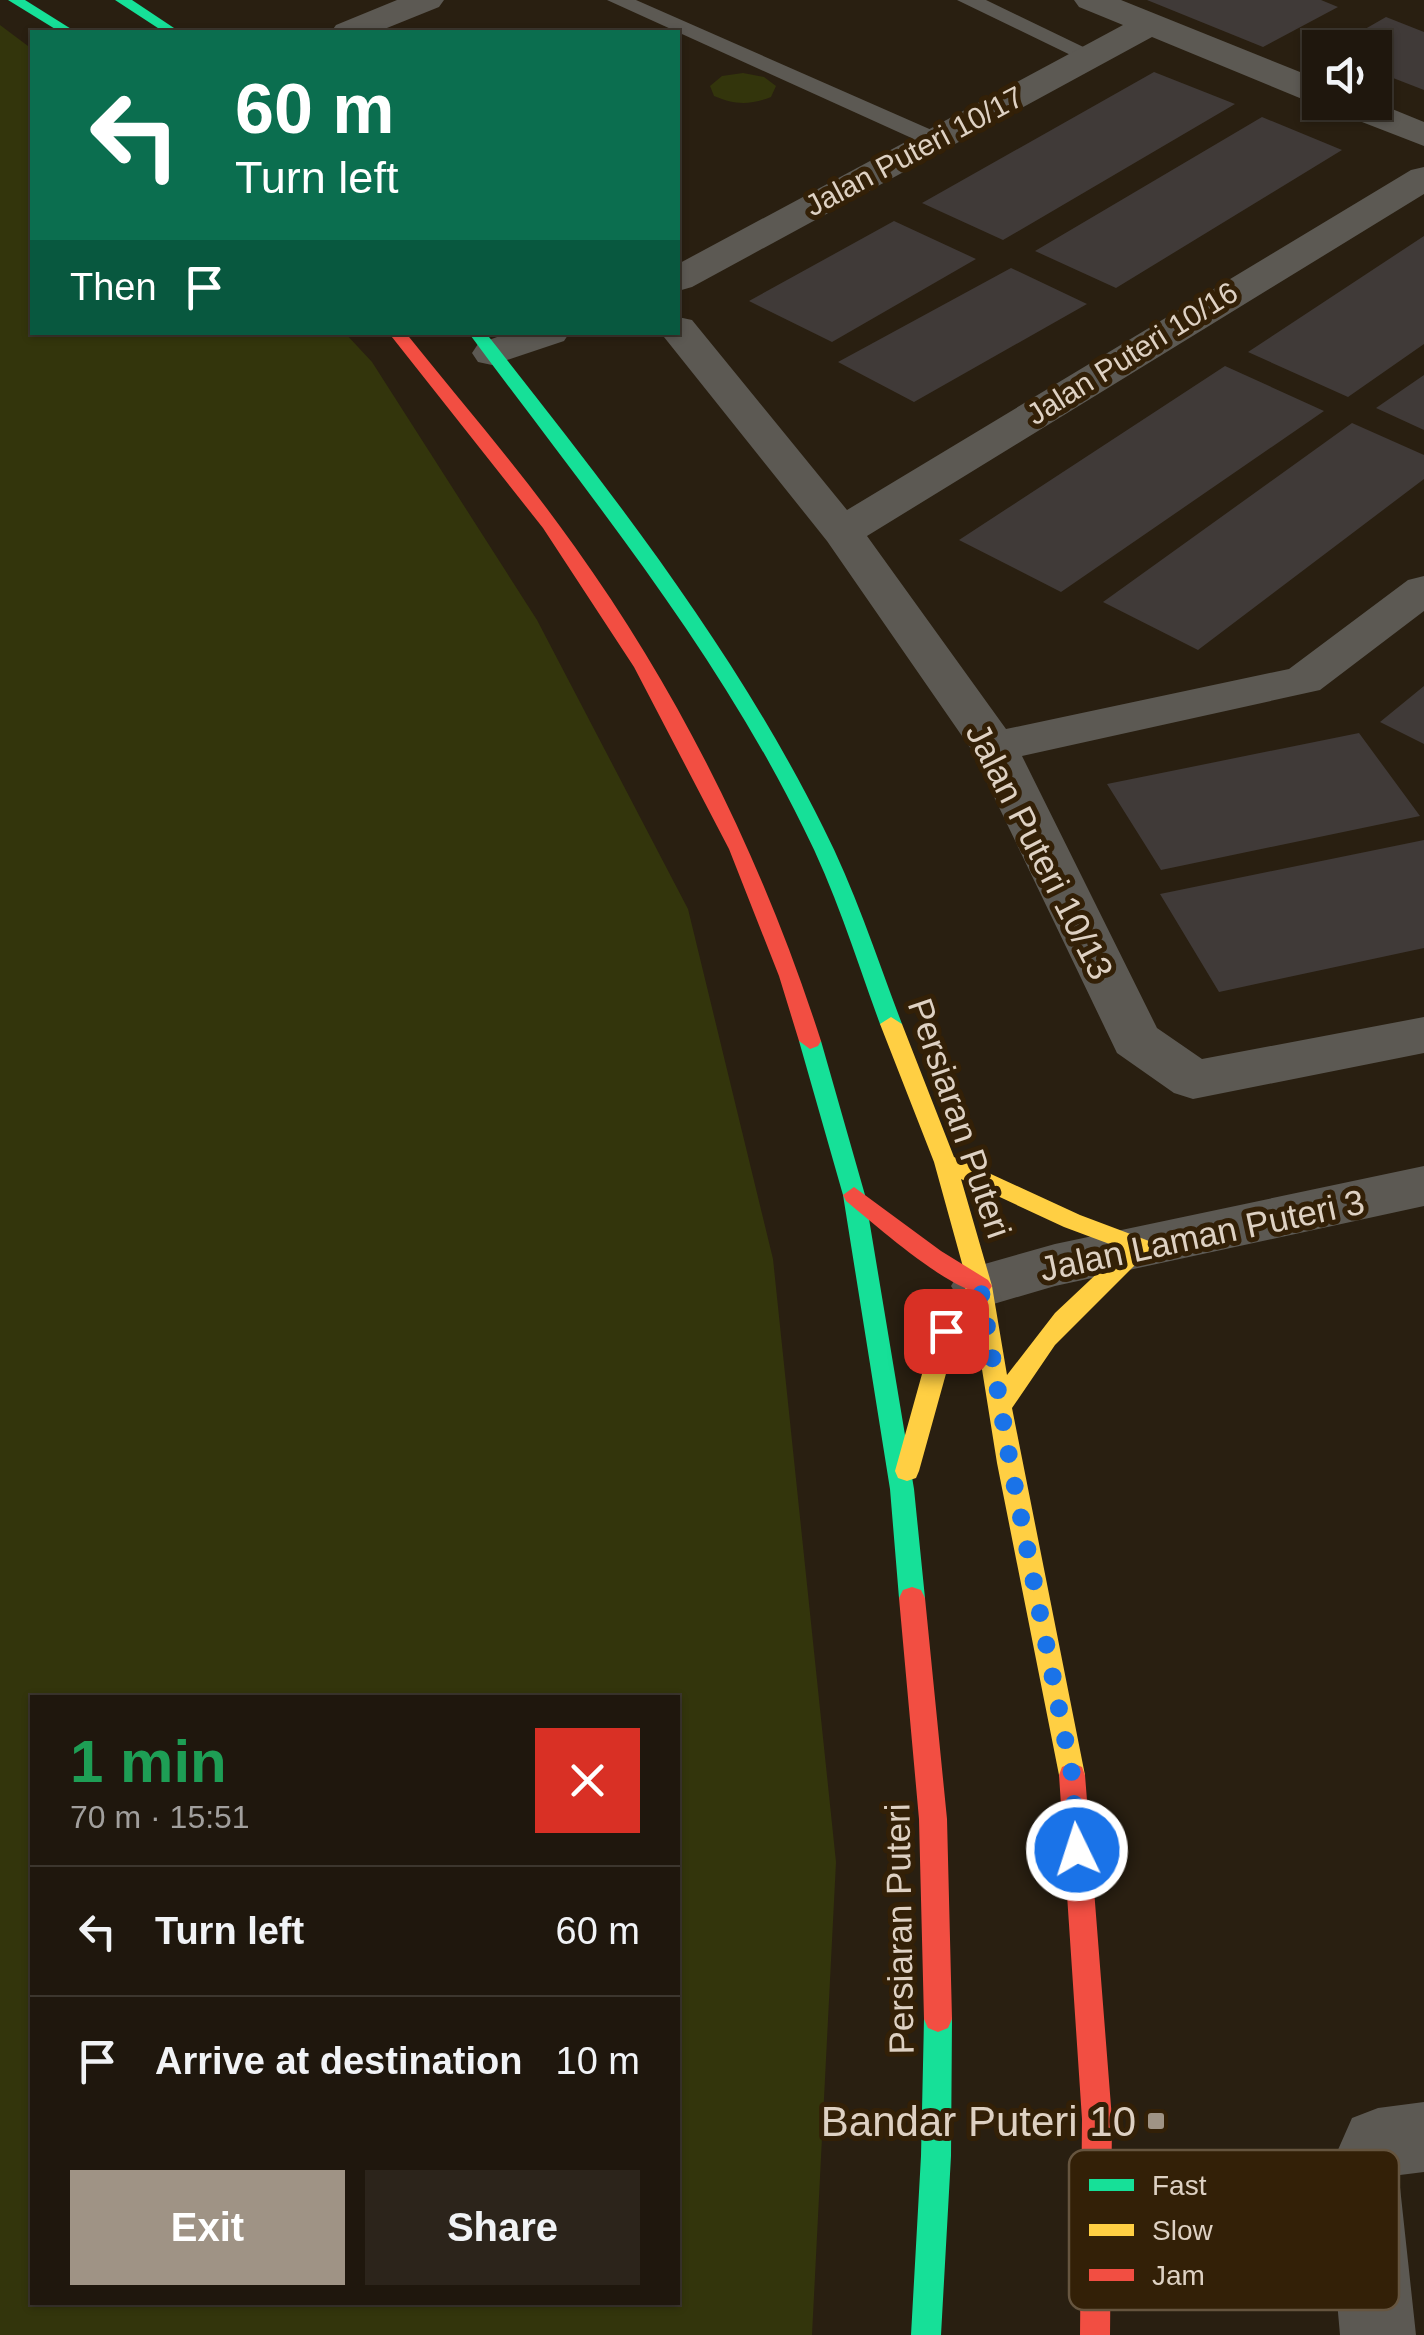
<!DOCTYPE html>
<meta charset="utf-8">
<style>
:root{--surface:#1f170d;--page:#2c241b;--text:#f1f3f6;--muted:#a19f9d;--line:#3c362e;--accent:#9f9385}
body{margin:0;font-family:Arial,sans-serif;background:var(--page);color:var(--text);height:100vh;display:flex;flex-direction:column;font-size:38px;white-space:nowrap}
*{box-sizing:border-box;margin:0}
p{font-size:32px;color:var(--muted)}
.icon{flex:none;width:55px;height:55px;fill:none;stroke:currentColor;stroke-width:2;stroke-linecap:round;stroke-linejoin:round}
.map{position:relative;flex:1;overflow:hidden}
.drawer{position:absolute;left:30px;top:1695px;width:650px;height:610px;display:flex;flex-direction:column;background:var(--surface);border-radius:0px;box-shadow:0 2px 8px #0004,0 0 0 2px var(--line)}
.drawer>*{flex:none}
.hud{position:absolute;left:30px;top:30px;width:650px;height:305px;border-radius:0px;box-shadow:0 2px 8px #0004,0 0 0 2px var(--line);background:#0b6e4f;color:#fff;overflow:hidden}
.controls{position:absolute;left:1302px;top:30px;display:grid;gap:20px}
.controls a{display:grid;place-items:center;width:90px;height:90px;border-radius:0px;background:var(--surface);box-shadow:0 2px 8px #0004,0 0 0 2px var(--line);font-size:50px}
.pin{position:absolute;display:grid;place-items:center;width:85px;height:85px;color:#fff;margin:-42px;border-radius:20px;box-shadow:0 5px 15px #0006}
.me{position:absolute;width:110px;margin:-55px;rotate:356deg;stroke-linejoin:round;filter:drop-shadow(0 0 8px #0008)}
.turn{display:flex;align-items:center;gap:35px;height:210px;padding:0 40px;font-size:45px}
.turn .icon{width:130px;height:130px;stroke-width:2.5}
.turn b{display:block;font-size:70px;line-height:85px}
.then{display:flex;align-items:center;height:95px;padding:0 40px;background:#0003;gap:20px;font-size:38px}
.round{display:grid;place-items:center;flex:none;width:105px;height:105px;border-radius:0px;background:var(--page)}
.head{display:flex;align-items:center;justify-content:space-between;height:170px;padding:0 40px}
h1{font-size:60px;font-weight:800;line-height:75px;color:#1e9e55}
.primary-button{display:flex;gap:20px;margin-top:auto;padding:20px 40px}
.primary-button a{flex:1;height:115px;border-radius:0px;background:var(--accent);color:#fff;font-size:40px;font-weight:800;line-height:115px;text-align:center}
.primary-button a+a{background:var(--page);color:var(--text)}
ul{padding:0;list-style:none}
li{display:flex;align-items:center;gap:30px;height:130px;padding:0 40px;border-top:2px solid var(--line)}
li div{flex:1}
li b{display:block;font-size:38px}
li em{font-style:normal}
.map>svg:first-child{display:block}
</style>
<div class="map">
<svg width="1424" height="2335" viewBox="0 0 1424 2335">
<rect width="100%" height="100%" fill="#291f11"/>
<path fill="#33350c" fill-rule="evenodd" d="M0,25L32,49V332L345,333L372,362L537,620L688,909L773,1259L836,1862L812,2335H0ZM32,1698H678V2302H32Z
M743,73L764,77L776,86L771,97C750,105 735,105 714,96L710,86L722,76Z"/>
<path fill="#403a38" d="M1147,0H1321L1338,7L1263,47Z
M1386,17L1424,32V90L1375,71V48H1332Z
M1154,72L1235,104L1003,240L922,203Z
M1262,117L1342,150L1116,288L1035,251Z
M894,221L976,259L832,342L749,301Z
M1424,236V344L1348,397L1248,352Z
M1011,268L1087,304L914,402L838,362Z
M1225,366L1324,411L1061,592L959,540Z
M1424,375V430L1376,408Z
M1352,423L1424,455V479L1198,650L1103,602Z
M1424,686V744L1380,722Z
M1359,733L1420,816L1161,870L1107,784Z
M1424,840V948L1219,992L1160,894Z"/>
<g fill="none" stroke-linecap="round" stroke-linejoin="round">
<path fill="#5c5953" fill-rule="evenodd" d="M607,0H636L943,135L947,140L935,147L927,145Z
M957,0H986L1102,56L1099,61H1083Z"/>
<path fill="#5c5953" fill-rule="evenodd" d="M397,0H444L439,7L377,32H331L336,25Z
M1074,0H1121L1320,80V102H1325L1307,101L1152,37L692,287L678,291V264L1123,25L1079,7Z
M1326,102H1375L1424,122V146L1331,110Z
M1424,167V194L867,536L1006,729L1289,669L1408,580L1424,576V611L1320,690L1022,756L1157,1028L1202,1059L1424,1017V1053L1193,1099L1174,1093L1117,1053L971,749L827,541L660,332H678V317L692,320L847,510L1411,170Z
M511,332H570L564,341L492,365L478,362L472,353L478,344Z
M1424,1166V1206L1055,1286L980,1308L960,1301L951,1286L960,1271L1055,1244Z
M1424,2102V2172L1400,2175L1399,2178L1416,2335H1340L1326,2177L1352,2118L1378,2108Z"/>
<path fill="#16e098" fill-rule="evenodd" d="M8,0H25L76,32H60Z
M115,0H132L180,32H164Z
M468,332H485C609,489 734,648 823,827C855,890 877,958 902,1024L899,1029L891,1031L880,1024C856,958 835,890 803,827C714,646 587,493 468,332Z
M810,1033L821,1041L865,1195L914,1489L925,1598L921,1606L912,1609L903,1606L899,1598L890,1489L843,1195L799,1041Z
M938,2006L948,2010L952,2019L951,2156L941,2335H911L921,2156L924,2019L928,2010Z"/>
<path fill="#ffcf43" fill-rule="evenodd" d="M891,1017L902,1024L954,1157L1080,1215L1149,1241L1153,1247L1055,1345L1012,1408L1085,1775L1082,1783L1072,1787L1062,1783L1059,1775L997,1463L973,1313L957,1334L919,1471L916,1478L907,1481L898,1478L895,1471L934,1331L968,1285L934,1162L880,1024ZM961,1179L1064,1227L1123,1249L1055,1313L1007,1375L992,1286Z"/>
<path fill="#f24e42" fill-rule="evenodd" d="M388,332H405C462,403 522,472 575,547C683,698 764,864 821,1041L818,1046L810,1049L799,1041L779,976L729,849L634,667L543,528Z
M854,1187L941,1251L988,1280L992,1286L988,1292C960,1301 871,1221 846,1201L843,1195Z
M912,1587L921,1590L925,1598L947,1819L952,2019L948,2028L938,2032L928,2028L924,2019L919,1819L899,1598L903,1590Z
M1072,1763L1082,1767L1085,1775L1112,2119L1110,2335H1080L1082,2119L1059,1775L1062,1767Z"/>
</g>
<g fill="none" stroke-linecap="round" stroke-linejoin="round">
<path stroke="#1a73e8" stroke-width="18" stroke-dasharray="0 32.4" d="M946,1331L980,1286L1010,1462L1072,1774L1077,1850"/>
</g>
<rect fill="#9f9385" stroke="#332007" stroke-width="4" x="1146" y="2111" width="20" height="20" rx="5"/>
<g text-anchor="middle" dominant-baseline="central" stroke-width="10" stroke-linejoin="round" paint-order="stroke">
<g font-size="30" fill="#ded1c3" stroke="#332007">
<text transform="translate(914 151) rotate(-28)">Jalan Puteri 10/17</text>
<text transform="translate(1132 353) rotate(-32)">Jalan Puteri 10/16</text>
</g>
<g font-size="35" fill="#ded1c3" stroke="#332007">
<text transform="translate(1040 851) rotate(63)">Jalan Puteri 10/13</text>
<text transform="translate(960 1118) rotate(71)">Persiaran Puteri</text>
<text transform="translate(1202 1235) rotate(-12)">Jalan Laman Puteri 3</text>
<text transform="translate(899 1929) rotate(-91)">Persiaran Puteri</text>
</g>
<g font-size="42" fill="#ded1c3" stroke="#332007" text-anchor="end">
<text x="1136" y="2121">Bandar Puteri 10</text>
</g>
</g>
<rect x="1069" y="2150" width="330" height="160" rx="15" fill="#332007" stroke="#66553f" stroke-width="2.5"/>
<rect x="1089" y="2179" width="45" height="12" fill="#16e098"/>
<rect x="1089" y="2224" width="45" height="12" fill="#ffcf43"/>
<rect x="1089" y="2269" width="45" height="12" fill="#f24e42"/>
<g font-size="28" fill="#ded1c3">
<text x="1152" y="2195">Fast</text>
<text x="1152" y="2240">Slow</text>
<text x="1152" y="2285">Jam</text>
</g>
</svg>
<div class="controls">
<a><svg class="icon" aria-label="sound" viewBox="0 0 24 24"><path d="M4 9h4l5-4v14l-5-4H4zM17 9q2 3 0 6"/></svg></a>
</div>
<div class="pin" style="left:946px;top:1331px;background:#d93025"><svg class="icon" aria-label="arrive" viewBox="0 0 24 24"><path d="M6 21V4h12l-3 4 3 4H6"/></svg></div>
<svg class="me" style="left:1077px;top:1850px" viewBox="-20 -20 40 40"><circle r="17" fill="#1a73e8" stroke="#fff" stroke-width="3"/><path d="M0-11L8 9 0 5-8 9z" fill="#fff"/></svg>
<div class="hud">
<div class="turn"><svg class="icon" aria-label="left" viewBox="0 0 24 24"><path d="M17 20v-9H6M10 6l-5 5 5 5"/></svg><div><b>60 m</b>Turn left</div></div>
<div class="then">Then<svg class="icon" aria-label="arrive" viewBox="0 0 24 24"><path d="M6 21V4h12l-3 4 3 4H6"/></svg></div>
</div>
<section class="drawer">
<div class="head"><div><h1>1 min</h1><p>70 m · 15:51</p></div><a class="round" style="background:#d93025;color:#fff"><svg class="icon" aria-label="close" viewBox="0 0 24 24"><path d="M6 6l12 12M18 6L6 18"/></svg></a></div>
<ul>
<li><svg class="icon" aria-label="left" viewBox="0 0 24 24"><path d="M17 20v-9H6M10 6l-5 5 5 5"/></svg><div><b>Turn left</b></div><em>60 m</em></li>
<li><svg class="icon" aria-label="arrive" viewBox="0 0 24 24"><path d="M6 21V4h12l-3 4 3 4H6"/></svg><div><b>Arrive at destination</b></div><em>10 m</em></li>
</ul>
<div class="primary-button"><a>Exit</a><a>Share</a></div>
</section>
</div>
